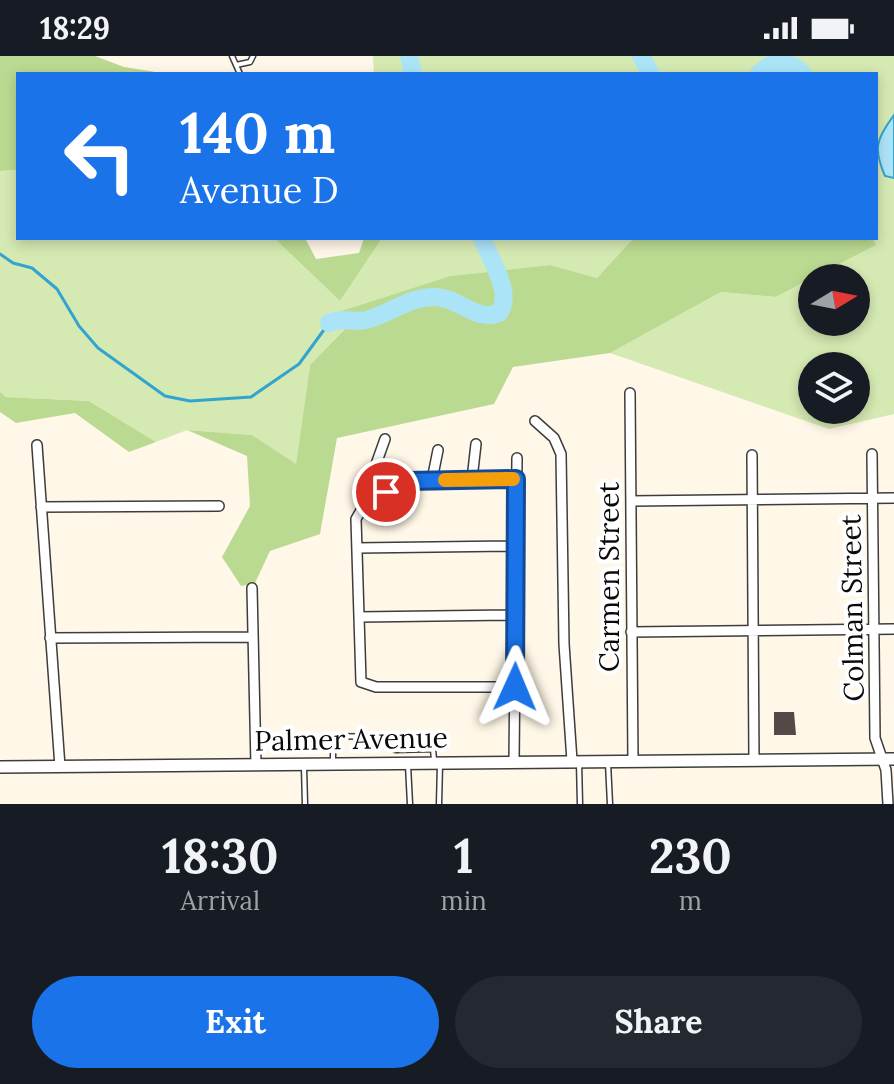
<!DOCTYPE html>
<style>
:root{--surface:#171b24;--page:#242831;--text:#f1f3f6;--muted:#9ea1a6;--accent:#1a73e8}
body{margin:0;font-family:Lora,serif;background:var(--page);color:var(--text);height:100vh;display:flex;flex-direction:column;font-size:30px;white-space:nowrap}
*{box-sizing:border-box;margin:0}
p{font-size:26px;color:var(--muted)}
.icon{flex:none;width:44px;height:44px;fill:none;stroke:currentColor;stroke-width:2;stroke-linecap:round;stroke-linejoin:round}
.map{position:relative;height:748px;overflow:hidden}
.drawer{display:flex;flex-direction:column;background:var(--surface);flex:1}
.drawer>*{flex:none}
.top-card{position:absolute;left:16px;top:16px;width:862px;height:168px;border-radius:0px;box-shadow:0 4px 12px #0003;background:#1a73e8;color:#fff;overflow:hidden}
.needle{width:52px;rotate:80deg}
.tools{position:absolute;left:798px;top:208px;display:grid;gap:16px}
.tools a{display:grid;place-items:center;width:72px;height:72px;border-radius:50%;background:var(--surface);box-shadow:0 4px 12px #0003;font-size:40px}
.pin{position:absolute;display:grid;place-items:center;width:68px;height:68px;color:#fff;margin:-34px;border:4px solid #fff;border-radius:50%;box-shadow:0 2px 8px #0007}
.me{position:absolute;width:88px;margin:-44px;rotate:1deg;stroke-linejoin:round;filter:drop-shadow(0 0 6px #0008)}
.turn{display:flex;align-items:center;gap:28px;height:168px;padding:0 32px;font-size:36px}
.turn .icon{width:104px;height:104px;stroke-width:2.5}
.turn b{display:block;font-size:56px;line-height:68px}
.eta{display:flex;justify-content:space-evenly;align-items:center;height:136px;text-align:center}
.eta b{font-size:48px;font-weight:700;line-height:56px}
.button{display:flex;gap:16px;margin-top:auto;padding:16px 32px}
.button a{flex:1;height:92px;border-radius:48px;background:var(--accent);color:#fff;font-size:32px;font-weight:700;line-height:92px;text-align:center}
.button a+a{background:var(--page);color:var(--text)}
.status{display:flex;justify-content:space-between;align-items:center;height:56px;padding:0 40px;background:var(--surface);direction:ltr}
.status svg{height:22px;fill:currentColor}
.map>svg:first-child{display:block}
</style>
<div class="status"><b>18:29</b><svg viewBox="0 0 49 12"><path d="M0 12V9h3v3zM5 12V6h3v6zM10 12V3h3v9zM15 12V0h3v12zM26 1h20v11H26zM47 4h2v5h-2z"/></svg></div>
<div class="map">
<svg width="894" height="748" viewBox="0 0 894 748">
<rect width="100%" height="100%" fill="#fff7e7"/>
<path fill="#d5e9b2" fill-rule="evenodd" d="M373,0H894V59L876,91V18H374Z
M876,100L885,120L894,122V358L829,373L610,297L721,236L776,241L812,223V266H856V222H813L876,189L873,182H876ZM812,310H856V354H812Z
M18,114V182H274L340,245L382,182H634V185L597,222L550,209L450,220L338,256L344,274L310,309L296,409L252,379L187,374L156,386L89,345L6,341L0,336V115Z"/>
<path fill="#bbda91" d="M0,0H95L124,11L168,18H18V114L0,115Z
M274,182H305L316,203L359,197L364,182H382L340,245Z
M634,182H873L876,189L776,241L721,236L610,297L513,311L494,348L337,382L320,478L270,495L255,527L241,530L222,501L250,450L247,400L187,374L252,379L296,408L310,309L344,274L338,256L450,220L550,209L597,222Z
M0,336L6,341L89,345L156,386L129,396L75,357L16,367L0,356Z"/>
<path fill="#ace4f7" stroke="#32a4cf" stroke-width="2" d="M894,59V122L885,120C873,93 876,83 894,59Z"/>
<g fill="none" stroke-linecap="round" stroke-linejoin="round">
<path stroke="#32a4cf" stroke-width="3" d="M0,198L13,207L32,212L57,233L79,270L98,292L165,340L190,345L251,341L299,308L329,267"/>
<path stroke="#ace4f7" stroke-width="18" d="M409,0L413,18
M641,0L651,18
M759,18C773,3 789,3 803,18
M329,267C342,261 353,267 366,264C390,258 410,240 436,241C460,242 475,266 499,257C514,237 489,202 482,182"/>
</g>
<path fill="#534a47" d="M774,656H794L796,679H774Z"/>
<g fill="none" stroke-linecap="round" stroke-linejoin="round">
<g stroke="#3d3d3d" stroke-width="7">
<path id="service" d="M232,0L240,18
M236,9L250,6L253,0
M579,706L580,748
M333,707V680L378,681L395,694L433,693L434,704
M608,707L610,748
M408,709L410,748
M304,711L305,748
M439,748L440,708"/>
</g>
<g stroke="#3d3d3d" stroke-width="12">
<path id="minor" d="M630,337L633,705
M535,365L554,382L561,398L564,588L572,705
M385,383L369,428L367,444L356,463L361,626L376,631H515
M37,389L60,711
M872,398L875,682L886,714L888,748
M752,399L754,704
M472,423L476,388
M432,424L438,394
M367,444L408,425L516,423
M631,445L894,442
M41,451L219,450
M357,492L515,490
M252,532L256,709
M359,561L515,559
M631,576L894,573
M50,582L253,581
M514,705L517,402"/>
</g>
<g stroke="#3d3d3d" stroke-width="14">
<path id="tertiary" d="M0,711L894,703"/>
</g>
<use href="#service" stroke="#fff" stroke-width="4"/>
<use href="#minor" stroke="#fff" stroke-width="9"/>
<use href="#tertiary" stroke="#fff" stroke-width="11"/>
</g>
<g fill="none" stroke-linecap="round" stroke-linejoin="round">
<g stroke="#114b97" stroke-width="20">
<path id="route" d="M386,436L408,425L516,423L515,631"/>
</g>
<use href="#route" stroke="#1a73e8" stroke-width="14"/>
<path stroke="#f59e0b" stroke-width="14" d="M445,424L513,423"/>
</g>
<g text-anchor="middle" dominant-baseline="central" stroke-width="8" stroke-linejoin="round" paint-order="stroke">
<g font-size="28" fill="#0a0a0a" stroke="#fff">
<text transform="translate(609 521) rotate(-90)">Carmen Street</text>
<text transform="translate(852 552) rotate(-91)">Colman Street</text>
<text transform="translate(351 683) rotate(-1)">Palmer Avenue</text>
</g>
</g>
</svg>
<div class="tools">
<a><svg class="needle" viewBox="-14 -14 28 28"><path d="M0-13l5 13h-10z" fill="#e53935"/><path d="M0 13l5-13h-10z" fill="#9ea1a6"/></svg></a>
<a><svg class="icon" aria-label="layers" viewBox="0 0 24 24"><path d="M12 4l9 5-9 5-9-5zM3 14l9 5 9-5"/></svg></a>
</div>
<div class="pin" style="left:386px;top:436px;background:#d93025"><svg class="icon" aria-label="arrive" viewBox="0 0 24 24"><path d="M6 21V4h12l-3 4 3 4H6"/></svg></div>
<svg class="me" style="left:515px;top:631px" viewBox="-20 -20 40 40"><path d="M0-17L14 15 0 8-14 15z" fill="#1a73e8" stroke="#fff" stroke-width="4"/></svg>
<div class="top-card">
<div class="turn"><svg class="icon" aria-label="left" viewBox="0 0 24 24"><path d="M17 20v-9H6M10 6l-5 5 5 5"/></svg><div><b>140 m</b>Avenue D</div></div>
</div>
</div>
<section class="drawer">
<div class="eta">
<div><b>18:30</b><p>Arrival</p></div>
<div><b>1</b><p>min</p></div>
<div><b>230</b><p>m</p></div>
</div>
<div class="button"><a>Exit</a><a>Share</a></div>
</section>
